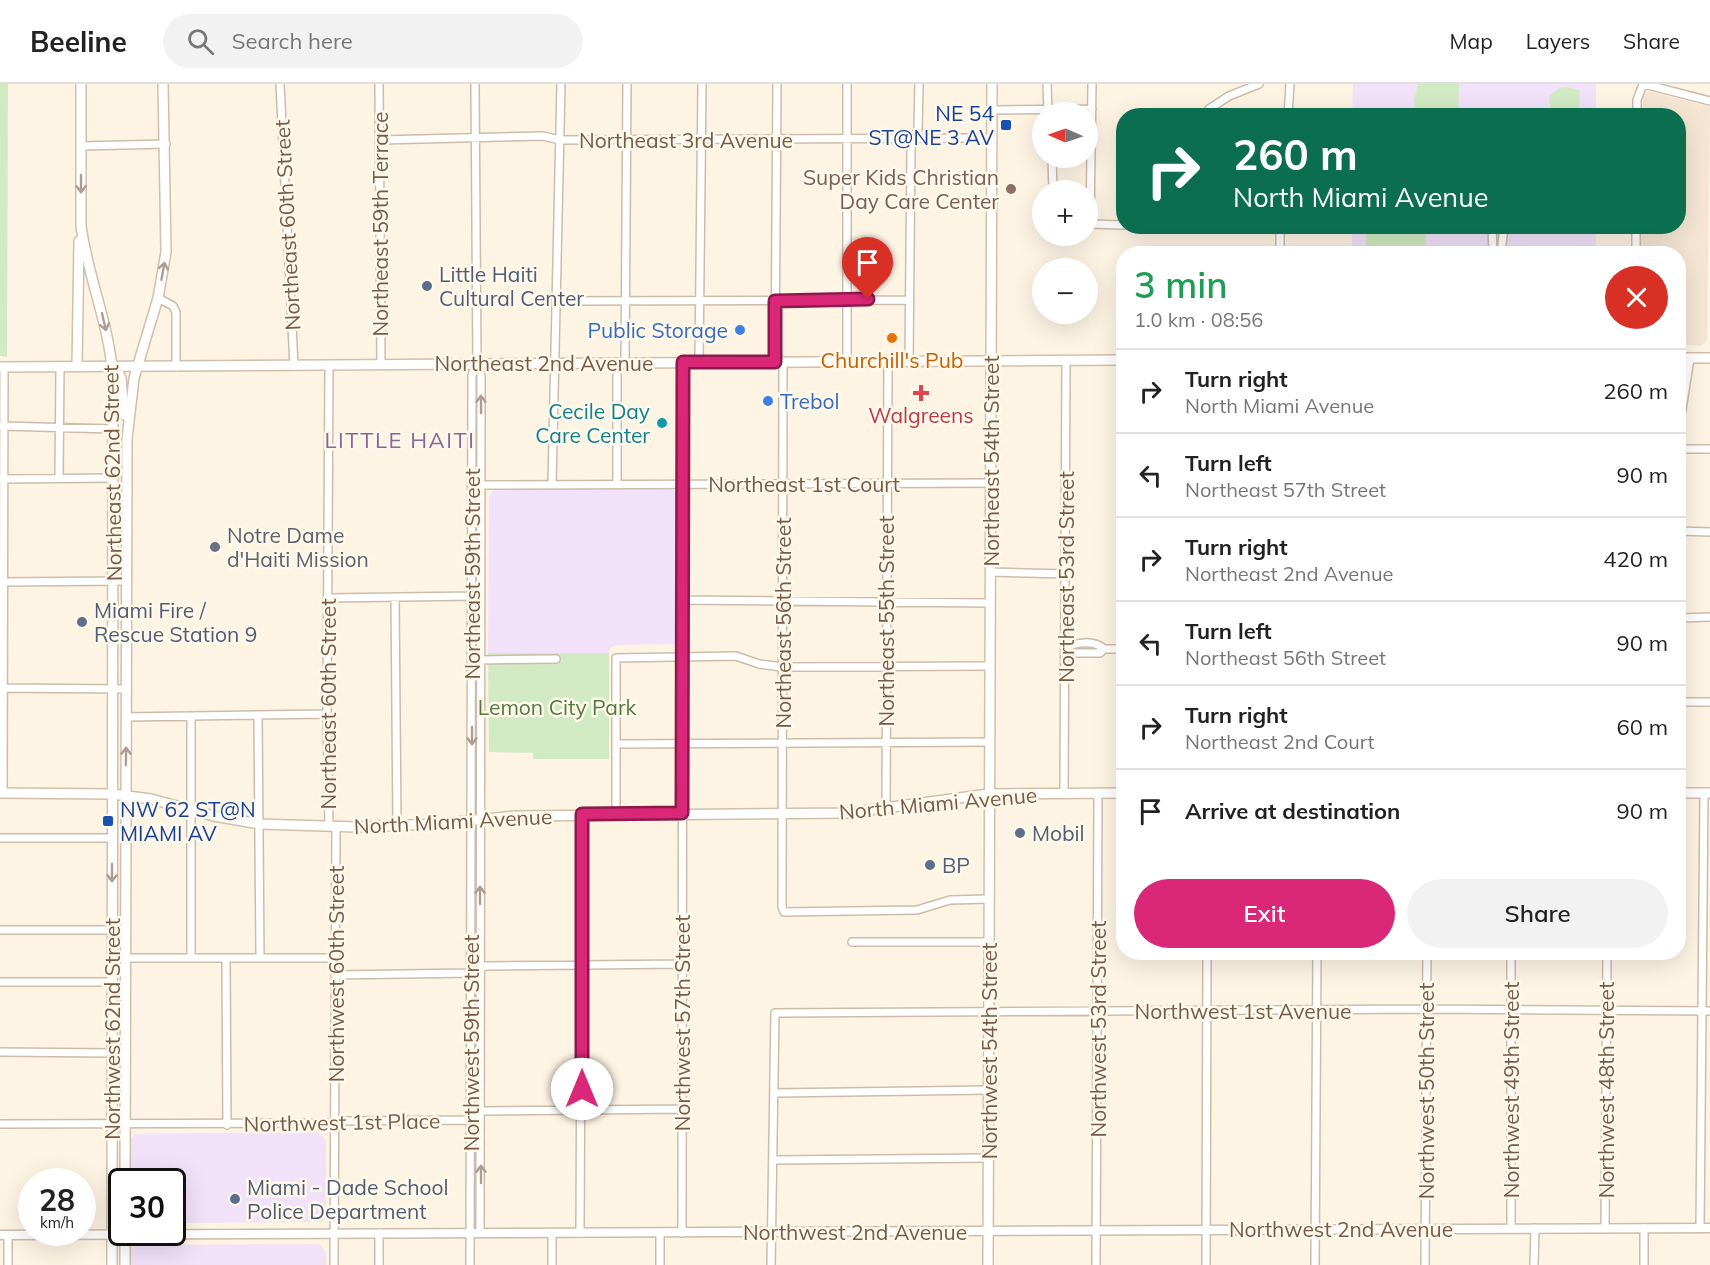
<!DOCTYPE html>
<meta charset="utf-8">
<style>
:root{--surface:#fff;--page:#f2f2f2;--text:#222;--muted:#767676;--line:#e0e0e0;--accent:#db2777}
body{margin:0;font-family:Mulish,sans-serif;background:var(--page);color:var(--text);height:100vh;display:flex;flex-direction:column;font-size:22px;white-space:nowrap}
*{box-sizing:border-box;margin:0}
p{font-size:20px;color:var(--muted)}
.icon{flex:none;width:33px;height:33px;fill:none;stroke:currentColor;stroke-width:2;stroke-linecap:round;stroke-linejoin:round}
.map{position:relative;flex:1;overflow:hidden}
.details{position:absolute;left:1116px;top:162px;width:570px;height:714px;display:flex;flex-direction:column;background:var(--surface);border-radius:24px;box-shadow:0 6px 24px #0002}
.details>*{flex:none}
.banner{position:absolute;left:1116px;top:24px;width:570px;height:126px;border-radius:24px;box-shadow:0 6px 24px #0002;background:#0b6e4f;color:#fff;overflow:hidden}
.needle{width:39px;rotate:272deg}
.controls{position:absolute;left:1032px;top:18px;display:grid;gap:12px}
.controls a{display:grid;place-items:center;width:66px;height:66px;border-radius:50%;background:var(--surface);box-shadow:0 6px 24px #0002;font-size:30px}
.speed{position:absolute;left:18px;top:1084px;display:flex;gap:12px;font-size:30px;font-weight:700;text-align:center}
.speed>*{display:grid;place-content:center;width:78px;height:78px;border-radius:50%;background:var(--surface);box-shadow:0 6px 24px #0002;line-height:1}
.speed small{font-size:15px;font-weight:400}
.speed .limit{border:3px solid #111;border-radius:9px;background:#fff;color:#111}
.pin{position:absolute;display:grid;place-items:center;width:51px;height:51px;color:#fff;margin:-62px -26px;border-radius:50% 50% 50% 0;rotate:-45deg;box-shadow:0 0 6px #0007}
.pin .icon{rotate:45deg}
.me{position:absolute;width:66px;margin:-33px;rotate:0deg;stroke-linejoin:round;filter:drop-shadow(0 0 4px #0008)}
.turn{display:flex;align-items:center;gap:21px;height:126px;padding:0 18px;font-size:27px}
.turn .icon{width:78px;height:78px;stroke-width:2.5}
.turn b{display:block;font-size:42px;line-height:51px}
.round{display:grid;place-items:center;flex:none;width:63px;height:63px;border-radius:32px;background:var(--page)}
.head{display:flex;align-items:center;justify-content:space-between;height:102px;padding:0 18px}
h1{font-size:36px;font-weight:600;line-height:45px;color:#1e9e55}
.action{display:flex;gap:12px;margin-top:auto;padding:12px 18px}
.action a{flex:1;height:69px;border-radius:36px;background:var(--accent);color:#fff;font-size:24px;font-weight:600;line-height:69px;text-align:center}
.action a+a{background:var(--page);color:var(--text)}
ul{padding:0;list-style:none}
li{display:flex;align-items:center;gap:18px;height:84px;padding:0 18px;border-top:2px solid var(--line)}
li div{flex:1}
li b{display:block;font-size:22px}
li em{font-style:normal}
header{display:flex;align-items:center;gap:36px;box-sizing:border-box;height:84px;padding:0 30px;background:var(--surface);border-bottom:2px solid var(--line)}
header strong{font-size:28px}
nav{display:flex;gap:33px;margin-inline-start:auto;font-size:21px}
.search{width:420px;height:54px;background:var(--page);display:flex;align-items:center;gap:15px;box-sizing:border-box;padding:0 21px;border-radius:33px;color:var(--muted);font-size:22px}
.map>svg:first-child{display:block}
</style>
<header>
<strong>Beeline</strong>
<div class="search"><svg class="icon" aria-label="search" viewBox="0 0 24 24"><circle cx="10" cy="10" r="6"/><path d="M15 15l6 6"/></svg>Search here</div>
<nav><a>Map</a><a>Layers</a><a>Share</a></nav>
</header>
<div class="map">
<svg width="1710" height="1181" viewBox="0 0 1710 1181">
<rect width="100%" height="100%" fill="#fdf4e4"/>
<path fill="#f4e6d3" d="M1649,7L1710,23L1707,256L1701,262L1679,260L1678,170L1640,169L1641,143L1678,142V32L1643,31V12Z"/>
<path fill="#f1e1f9" d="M1353,0H1596V31L1352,32Z
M1352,143H1596V169L1352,170Z
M671,404L678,410L677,554L674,560L616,561L610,564L609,569H488L489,413L494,406Z
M319,1048L326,1057V1134L323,1138L173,1139L172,1098H131V1055L135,1050Z
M319,1160L326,1169V1181H128V1169L135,1161Z"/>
<path fill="#d1eac3" d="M0,0H8L7,273L0,272Z
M1418,0H1459L1458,30L1416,27L1414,16Z
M1566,3L1580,6L1579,31H1551L1549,12L1559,4Z
M1366,143H1426L1425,169H1366Z
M488,569H609V675H533V669L489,668Z"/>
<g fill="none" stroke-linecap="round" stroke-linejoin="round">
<g stroke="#cebcab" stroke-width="10">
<path id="minor" d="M280,0L294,282
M379,0L381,281
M475,0L477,280L481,291L480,1149
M1047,0L1048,28
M1092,0L1090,140L1124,141
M1644,0L1710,17
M992,26L1092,25
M1207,32L1209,25L1229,12L1259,0
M1288,32L1290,0
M1637,32V16L1643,0
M381,56L543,52L560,56L992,54
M81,62L166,60
M1052,74L1053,106
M1492,142L1493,170
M1280,170V142
M1501,170L1504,142
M1636,170V142
M158,214L173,222L176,228V283
M556,217L909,216
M775,277L777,0
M783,277L782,823L784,828L917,826L950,816L989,815
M847,277V0
M909,277L911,64L918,45L919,0
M625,278L627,0
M699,278L702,0
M329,281L327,630L329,742
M2,342L113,345
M1678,351L1690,274
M1678,365H1710
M59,394L60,283
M0,395L113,394
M552,400L561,0
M617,400V279
M478,401L991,399
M1678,447L1710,448
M991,488L1067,490
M0,498L126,497
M395,513L397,742
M328,514L475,512
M682,516L990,519
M1678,534L1710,533
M1124,559L1120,565L1124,572
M1104,565C1094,556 1076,558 1065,564L1074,569H1100L1104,565H1120
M478,576L556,575
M0,604L126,605
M1678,618H1710
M258,631L260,874
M126,633L327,630
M616,660L990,658
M3,709L4,283
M1064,709L1066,276
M886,724L888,277
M616,730V574L736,572L759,580L782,583L990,582
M0,754H112
M0,846H126
M852,858H989
M126,874H335
M191,874V632
M226,875L227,1041
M335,891L471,889L485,882L683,880
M0,898H112
M0,968L112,969
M775,1009L989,1006
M0,1040L336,1039L344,1037L470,1036L481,1027L682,1025
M774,1076L989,1074
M1511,1144V868
M1605,1144L1607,868
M1644,1144V1181
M1700,1144L1704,709
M580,1149L582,730
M682,1149L683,278
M8,1181V1151
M334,1181L336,742
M379,1181V1149
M470,1181L472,291L477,280
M552,1181V1149
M660,1181V1149
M771,1181L775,929L1427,925L1710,927
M1096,1181L1098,709
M1206,1181L1207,868
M1315,1181L1317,868
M1425,1181L1427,868
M1534,1181L1535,1144"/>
</g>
<g stroke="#cebcab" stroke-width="11">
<path id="tertiary" d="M0,1151L1710,1144"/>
</g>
<g stroke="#d3beab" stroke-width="12">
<path id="secondary" d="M81,0V142C88,194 110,242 113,295L112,1181
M1678,274H1710
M0,283L1124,276
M77,283L79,157
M113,283L117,286L121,294L124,331
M0,709L112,710L151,715L214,732L259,740L357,743L436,740L515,732L847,729L989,710L1124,709
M1678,709H1710
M125,1098L127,355L134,294L158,214L166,168L163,0
M125,1149V1181
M988,1181L992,0"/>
</g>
<use href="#minor" stroke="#fff" stroke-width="7"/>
<use href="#tertiary" stroke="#fff" stroke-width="8"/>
<use href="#secondary" stroke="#fff" stroke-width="9"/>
</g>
<defs><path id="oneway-shaft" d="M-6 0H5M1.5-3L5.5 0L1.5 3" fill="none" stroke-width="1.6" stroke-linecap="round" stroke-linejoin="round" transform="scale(1.5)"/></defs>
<g stroke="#ad9d92">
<use href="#oneway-shaft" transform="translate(81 100) rotate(90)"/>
<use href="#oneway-shaft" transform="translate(163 187) rotate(-80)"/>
<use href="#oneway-shaft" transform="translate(104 238) rotate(77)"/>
<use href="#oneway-shaft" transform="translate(481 320) rotate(-90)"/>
<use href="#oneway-shaft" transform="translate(472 652) rotate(90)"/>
<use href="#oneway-shaft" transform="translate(126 672) rotate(-89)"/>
<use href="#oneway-shaft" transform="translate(112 789) rotate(90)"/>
<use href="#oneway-shaft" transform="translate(480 811) rotate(-90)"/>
<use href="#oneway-shaft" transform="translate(481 1090) rotate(-90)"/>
</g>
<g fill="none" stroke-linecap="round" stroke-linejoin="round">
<g stroke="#8e194d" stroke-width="15">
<path id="route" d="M582,1005V730L682,729L683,278H775V217L868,215"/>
</g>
<use href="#route" stroke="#db2777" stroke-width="10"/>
</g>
<g fill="#1a4fb4" stroke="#fff8eb" stroke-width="2">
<rect x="1000" y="35" width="12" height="12" rx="3"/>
<rect x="102" y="731" width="12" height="12" rx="3"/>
</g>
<circle fill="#8d6e63" stroke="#fff8eb" stroke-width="2" cx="1011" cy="105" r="6"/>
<g fill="#5c6f8a" stroke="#fff8eb" stroke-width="2">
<circle cx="427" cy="202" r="6"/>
<circle cx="82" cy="538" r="6"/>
<circle cx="1020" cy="749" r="6"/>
<circle cx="930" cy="781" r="6"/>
<circle cx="235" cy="1115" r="6"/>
</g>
<g fill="#3f7fe0" stroke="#fff8eb" stroke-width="2">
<circle cx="740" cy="246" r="6"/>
<circle cx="768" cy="317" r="6"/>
</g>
<circle fill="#e8710a" stroke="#fff8eb" stroke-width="2" cx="892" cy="254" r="6"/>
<path fill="#e0444e" stroke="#fff8eb" stroke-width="2" d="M918 300h6v6h6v6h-6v6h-6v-6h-6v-6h6z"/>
<circle fill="#0f9aa8" stroke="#fff8eb" stroke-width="2" cx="662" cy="339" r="6"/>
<circle fill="#6b7280" stroke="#fff8eb" stroke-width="2" cx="215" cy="463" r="6"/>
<g text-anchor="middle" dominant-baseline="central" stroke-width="5" stroke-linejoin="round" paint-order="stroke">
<g font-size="21" fill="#164399" stroke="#fff8eb" text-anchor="end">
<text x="994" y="29">NE 54<tspan x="994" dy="24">ST@NE 3 AV</tspan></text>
<text x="120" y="725" text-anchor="start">NW 62 ST@N<tspan x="120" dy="24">MIAMI AV</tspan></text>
</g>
<g font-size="21" fill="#765b49" stroke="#fff8eb">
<text x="686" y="56">Northeast 3rd Avenue</text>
<text transform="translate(380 140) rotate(-90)">Northeast 59th Terrace</text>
<text transform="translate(287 141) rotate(-93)">Northeast 60th Street</text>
<text x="544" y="279">Northeast 2nd Avenue</text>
<text transform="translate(991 377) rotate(-90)">Northeast 54th Street</text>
<text transform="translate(112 389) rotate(-91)">Northeast 62nd Street</text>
<text x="804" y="400">Northeast 1st Court</text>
<text transform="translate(472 490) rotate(-90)">Northeast 59th Street</text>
<text transform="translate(1066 493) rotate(-90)">Northeast 53rd Street</text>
<text transform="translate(886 537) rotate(-90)">Northeast 55th Street</text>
<text transform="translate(783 539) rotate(-90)">Northeast 56th Street</text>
<text transform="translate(328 620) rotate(-90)">Northeast 60th Street</text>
<text transform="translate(938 719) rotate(-5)">North Miami Avenue</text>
<text transform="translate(453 737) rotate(-3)">North Miami Avenue</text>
<text transform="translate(336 890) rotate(-90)">Northwest 60th Street</text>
<text x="1243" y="927">Northwest 1st Avenue</text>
<text transform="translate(682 939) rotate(-90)">Northwest 57th Street</text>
<text transform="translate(112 945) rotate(-90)">Northwest 62nd Street</text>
<text transform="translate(1098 945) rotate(-90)">Northwest 53rd Street</text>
<text transform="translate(471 959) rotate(-90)">Northwest 59th Street</text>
<text transform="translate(989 967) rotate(-90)">Northwest 54th Street</text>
<text transform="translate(1511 1006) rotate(-90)">Northwest 49th Street</text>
<text transform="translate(1606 1006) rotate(-90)">Northwest 48th Street</text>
<text transform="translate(1426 1007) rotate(-90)">Northwest 50th Street</text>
<text transform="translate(342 1038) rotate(-1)">Northwest 1st Place</text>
<text x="1341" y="1145">Northwest 2nd Avenue</text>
<text x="855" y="1148">Northwest 2nd Avenue</text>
</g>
<g font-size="21" fill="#785e54" stroke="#fff8eb" text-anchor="end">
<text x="999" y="93">Super Kids Christian<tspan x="999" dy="24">Day Care Center</tspan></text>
</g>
<g font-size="21" fill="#4e5e75" stroke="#fff8eb" text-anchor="start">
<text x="439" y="190">Little Haiti<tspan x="439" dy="24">Cultural Center</tspan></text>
<text x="94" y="526">Miami Fire /<tspan x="94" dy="24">Rescue Station 9</tspan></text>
<text x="1032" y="749">Mobil</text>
<text x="942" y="781">BP</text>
<text x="247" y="1103">Miami - Dade School<tspan x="247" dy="24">Police Department</tspan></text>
</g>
<g font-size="21" fill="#366cbe" stroke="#fff8eb" text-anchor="end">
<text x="728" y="246">Public Storage</text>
<text x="780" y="317" text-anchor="start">Trebol</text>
</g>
<g font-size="21" fill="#c56008" stroke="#fff8eb">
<text x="892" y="276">Churchill's Pub</text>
</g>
<g font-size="21" fill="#0d838f" stroke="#fff8eb" text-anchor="end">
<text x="650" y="327">Cecile Day<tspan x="650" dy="24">Care Center</tspan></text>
</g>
<g font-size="21" fill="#be3a42" stroke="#fff8eb">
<text x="921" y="331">Walgreens</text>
</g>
<g font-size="21" fill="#5b616d" stroke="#fff8eb" text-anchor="start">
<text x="227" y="451">Notre Dame<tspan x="227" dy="24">d'Haiti Mission</tspan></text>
</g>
<g font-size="21" fill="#507c41" stroke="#fff8eb">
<text x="557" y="623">Lemon City Park</text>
</g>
<g font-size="22" letter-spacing="1.5" fill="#8a6599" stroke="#fff8eb">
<text x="400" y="356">LITTLE HAITI</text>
</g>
</g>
</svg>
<div class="controls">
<a><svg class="needle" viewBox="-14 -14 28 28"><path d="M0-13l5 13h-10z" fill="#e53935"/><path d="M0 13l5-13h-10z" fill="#767676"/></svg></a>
<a>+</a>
<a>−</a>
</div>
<div class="speed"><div>28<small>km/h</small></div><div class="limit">30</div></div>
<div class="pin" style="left:868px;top:215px;background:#d93025"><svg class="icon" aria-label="arrive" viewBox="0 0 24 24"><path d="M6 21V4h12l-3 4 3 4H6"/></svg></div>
<svg class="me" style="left:582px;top:1005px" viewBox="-20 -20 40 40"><circle r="19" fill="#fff"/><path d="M0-13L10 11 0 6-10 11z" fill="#db2777"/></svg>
<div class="banner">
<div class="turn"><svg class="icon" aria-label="right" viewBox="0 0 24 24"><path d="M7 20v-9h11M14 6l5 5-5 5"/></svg><div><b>260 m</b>North Miami Avenue</div></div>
</div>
<section class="details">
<div class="head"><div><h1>3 min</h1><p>1.0 km · 08:56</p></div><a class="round" style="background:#d93025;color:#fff"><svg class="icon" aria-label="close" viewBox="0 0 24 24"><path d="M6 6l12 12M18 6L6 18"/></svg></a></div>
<ul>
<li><svg class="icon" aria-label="right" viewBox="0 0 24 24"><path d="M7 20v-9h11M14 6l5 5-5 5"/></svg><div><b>Turn right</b><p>North Miami Avenue</p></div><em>260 m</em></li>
<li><svg class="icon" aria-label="left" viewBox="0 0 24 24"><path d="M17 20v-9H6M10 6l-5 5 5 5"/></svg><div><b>Turn left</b><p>Northeast 57th Street</p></div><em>90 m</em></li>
<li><svg class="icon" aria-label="right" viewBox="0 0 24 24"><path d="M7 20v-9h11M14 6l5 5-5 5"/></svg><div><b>Turn right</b><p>Northeast 2nd Avenue</p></div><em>420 m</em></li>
<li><svg class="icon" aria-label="left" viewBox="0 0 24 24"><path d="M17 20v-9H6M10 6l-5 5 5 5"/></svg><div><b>Turn left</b><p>Northeast 56th Street</p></div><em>90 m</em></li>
<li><svg class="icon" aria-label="right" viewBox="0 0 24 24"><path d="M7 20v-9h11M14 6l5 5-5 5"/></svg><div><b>Turn right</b><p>Northeast 2nd Court</p></div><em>60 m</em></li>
<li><svg class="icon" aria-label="arrive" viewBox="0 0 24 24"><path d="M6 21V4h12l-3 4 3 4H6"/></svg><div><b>Arrive at destination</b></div><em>90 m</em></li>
</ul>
<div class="action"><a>Exit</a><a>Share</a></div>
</section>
</div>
